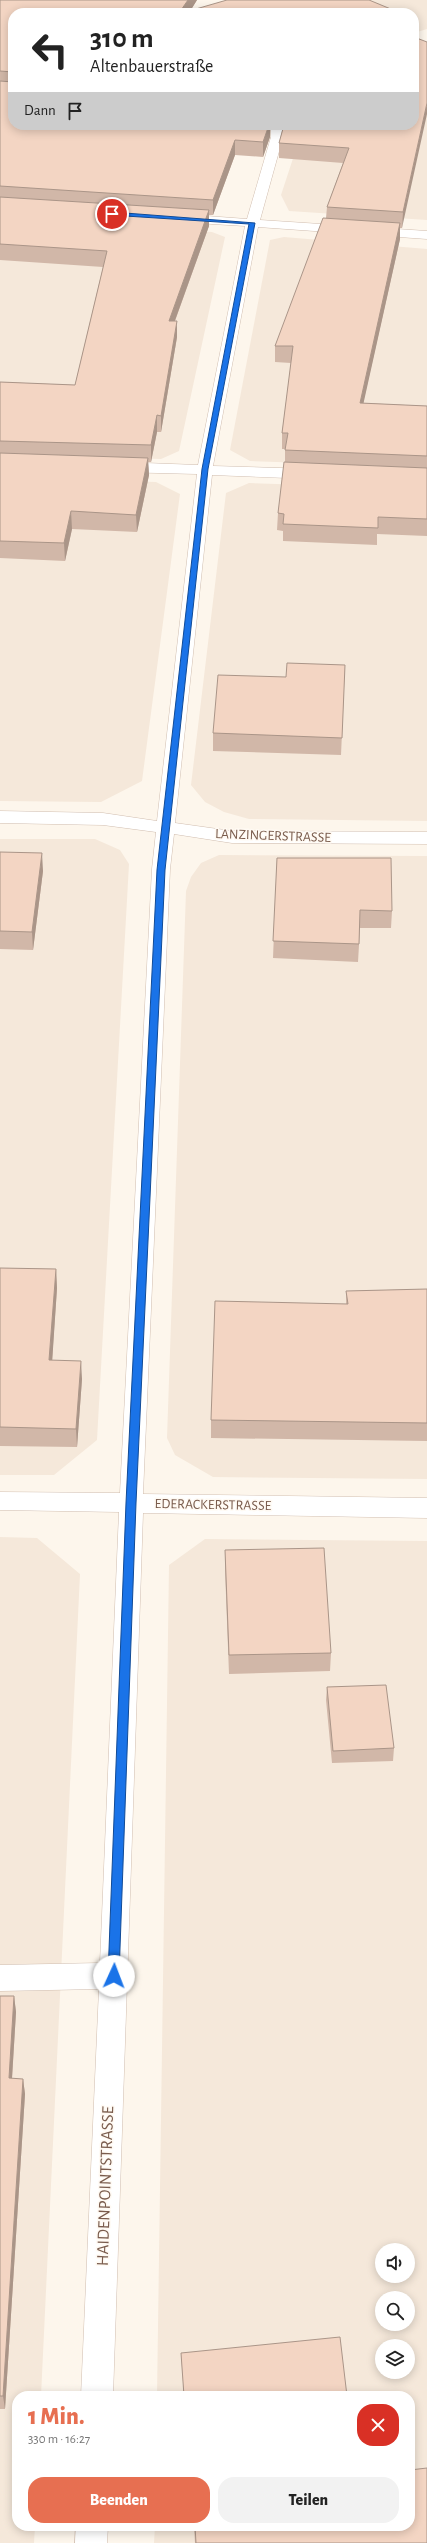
<!DOCTYPE html>
<html lang="de">
<meta charset="utf-8">
<style>
:root{--surface:#fff;--page:#f2f2f2;--text:#222;--muted:#767676;--accent:#e76f51}
body{margin:0;font-family:"Alegreya Sans",sans-serif;background:var(--page);color:var(--text);height:100vh;display:flex;flex-direction:column;font-size:15px;white-space:nowrap}
*{box-sizing:border-box;margin:0}
p{font-size:13px;color:var(--muted)}
.icon{flex:none;width:22px;height:22px;fill:none;stroke:currentColor;stroke-width:2;stroke-linecap:round;stroke-linejoin:round}
.map{position:relative;flex:1;overflow:hidden}
.details{position:absolute;left:12px;top:2391px;width:403px;height:140px;display:flex;flex-direction:column;background:var(--surface);border-radius:16px;box-shadow:0 2px 10px #0003}
.details>*{flex:none}
.hud{position:absolute;left:8px;top:8px;width:411px;height:122px;border-radius:16px;box-shadow:0 2px 10px #0003;background:#fff;color:var(--text);overflow:hidden}
.controls{position:absolute;left:375px;top:2243px;display:grid;gap:8px}
.controls a{display:grid;place-items:center;width:40px;height:40px;border-radius:50%;background:var(--surface);box-shadow:0 2px 10px #0003;font-size:20px}
.pin{position:absolute;display:grid;place-items:center;width:34px;height:34px;color:#fff;margin:-17px;border:2px solid #fff;border-radius:50%;box-shadow:0 1px 4px #0007}
.me{position:absolute;width:44px;margin:-22px;rotate:2deg;stroke-linejoin:round;filter:drop-shadow(0 0 3px #0008)}
.turn{display:flex;align-items:center;gap:14px;height:84px;padding:0 16px;font-size:18px}
.turn .icon{width:52px;height:52px;stroke-width:2.5}
.turn b{display:block;font-size:28px;line-height:34px}
.then{display:flex;align-items:center;height:38px;padding:0 16px;background:#0003;gap:8px;font-size:15px}
.round{display:grid;place-items:center;flex:none;width:42px;height:42px;border-radius:16px;background:var(--page)}
.headline{display:flex;align-items:center;justify-content:space-between;height:68px;padding:0 16px}
h1{font-size:24px;font-weight:800;line-height:30px;color:var(--accent)}
.cta{display:flex;gap:8px;margin-top:auto;padding:8px 16px}
.cta a{flex:1;height:46px;border-radius:16px;background:var(--accent);color:#fff;font-size:16px;font-weight:800;line-height:46px;text-align:center}
.cta a+a{background:var(--page);color:var(--text)}
.map>svg:first-child{display:block}
</style>
<div class="map">
<svg width="427" height="2543" viewBox="0 0 427 2543">
<rect width="100%" height="100%" fill="#fdf6ec"/>
<path fill="#f5e8da" fill-rule="evenodd" d="M292,0H427V29L414,33V13H284Z
M427,56V220L289,211L281,195L304,125H414Z
M0,218L212,232L225,237L179,451L161,459L0,454Z
M284,237L427,249V467L250,461L230,450L270,240Z
M0,478L156,482L180,494L142,781L101,802L0,801Z
M249,483L427,489V821L249,819L224,812L205,802L191,785L226,493Z
M0,839H95L120,850L129,864L97,1440L54,1475H0Z
M219,855L427,856V1479L213,1477L175,1455L167,1438L186,891L191,877L201,863Z
M0,1537L37,1538L80,1574L41,2396H17V2526H35L34,2543H0Z
M205,1539L427,1541V2543H154L155,2526H410V2396H157L169,1565ZM382,2250H408V2276H382ZM382,2298H408V2324H382ZM382,2346H408V2372H382Z"/>
<g fill="none" stroke-linecap="round" stroke-linejoin="round">
<g stroke="#d1beb0" stroke-width="1">
<path id="minor" d="M271,125H283V137L260,220L427,231V239L258,227L213,466L313,469L321,474L313,479L212,475L175,823L232,831L427,832V844L232,843L174,834L170,869L143,1494L427,1498V1518L143,1513L113,2396H81L99,1989L0,1991V1965L100,1963L119,1512L0,1510V1492L120,1493L152,869L156,832L103,825L0,823V811L103,813L157,821L197,474L119,472L111,467L119,462L198,465L245,226L179,222L172,218L179,214L247,219L271,137Z
M76,2526H108L107,2543H75Z"/>
</g>
<use href="#minor" fill="#fff" fill-rule="evenodd"/>
</g>
<path fill="#d1b7a8" d="M0,0H197L190,11L398,12V13H13L270,137L263,157L235,155L213,215H209V226L175,321L177,337L161,432H157L151,462H148L149,475L137,532L72,529L65,561L0,558V382L75,385L103,267L0,260Z
M283,125H414L402,228H400V239L363,403L427,406V536L377,534V545L283,541V531L277,530L278,513L285,462V449H282V433L291,363L275,362V346L326,218L327,207L343,163L279,158V143L283,127Z
M345,665L341,755L213,751V733L286,677Z
M0,852L43,871L33,950L0,949Z
M277,858L392,911L391,928H360L358,962L273,958Z
M0,1268L56,1269L57,1288L52,1360L82,1379L77,1447L0,1446Z
M427,1289V1441L211,1438V1420L346,1304V1291Z
M225,1550L331,1653L330,1671L229,1674L225,1569Z
M327,1687L394,1748L393,1761L332,1763L326,1700Z
M0,1996H14L16,2012L12,2079H23L25,2094L5,2409H0Z
M181,2353L347,2396H184Z
M194,2526H410L427,2543H195Z"/>
<path fill="#aa9588" d="M188,0H197L189,13H179Z
M427,103V114L402,228L403,212Z
M269,125H270V137L263,157V142Z
M235,140V155L213,215V200Z
M209,210V226L169,337V321Z
M400,223V239L360,419V403Z
M177,321V337L161,432V416Z
M157,415V432L151,462V445Z
M148,458L149,475L137,532L136,515Z
M71,511L72,529L65,561L64,543Z
M42,853L43,871L33,950L32,932Z
M56,1269L57,1288L51,1379L49,1360Z
M81,1361L82,1379L77,1447L76,1429Z
M14,1996L16,2012L11,2094L9,2078Z
M23,2079L25,2094L5,2409L3,2396Z"/>
<path fill="#f3d5c3" stroke="#aa9588" d="M0,0H188L179,13H13V72L0,71Z
M227,0H369L398,12L396,13H182Z
M414,37L427,42V103L403,212L327,207L349,148L279,143L284,125H414Z
M0,81L13,82V125H269L263,142L235,140L213,200L0,186Z
M0,197L209,210L169,321H177L161,416L157,415L151,445L0,441V382L75,385L107,251L0,244Z
M323,218L400,223L360,403L427,406V456L285,450L288,433H282L293,346H275Z
M0,453L148,458L136,515L71,511L64,543L0,541Z
M284,462L427,468V519L378,517V528L283,524L284,514L278,513Z
M287,663L345,665L342,738L213,733L218,675L286,677Z
M0,852L42,853L32,932L0,931Z
M277,858H391L392,911L360,910L359,944L273,941Z
M0,1268L56,1269L49,1360L81,1361L76,1429L0,1427Z
M427,1289V1423L211,1420L215,1301L348,1304L346,1291Z
M324,1548L331,1653L229,1655L225,1550Z
M386,1685L394,1748L333,1751L327,1687Z
M0,1996H14L9,2078L23,2079L3,2396H0Z
M340,2337L347,2396H184L181,2353Z
M427,2468V2543H196L195,2526H410V2470Z"/>
<path fill="#1a73e8" stroke="#114b97" d="M112,212L255,223L208,469L165,870L136,1503L119,1976L114,1982L108,1976L126,1503L157,870L202,469L249,224L110,215Z"/>
<g text-anchor="middle" dominant-baseline="central" stroke-width="3" stroke-linejoin="round" paint-order="stroke">
<g font-size="14" fill="#7a5c4d" stroke="#fffaf3">
<text transform="translate(273 836) rotate(2)">LANZINGERSTRASSE</text>
<text transform="translate(213 1505) rotate(1)">EDERACKERSTRASSE</text>
</g>
<g font-size="17" fill="#7a5c4d" stroke="#fffaf3">
<text transform="translate(105 2186) rotate(-88)">HAIDENPOINTSTRASSE</text>
</g>
</g>
</svg>
<div class="controls">
<a><svg class="icon" aria-label="sound" viewBox="0 0 24 24"><path d="M4 9h4l5-4v14l-5-4H4zM17 9q2 3 0 6"/></svg></a>
<a><svg class="icon" aria-label="search" viewBox="0 0 24 24"><circle cx="10" cy="10" r="6"/><path d="M15 15l6 6"/></svg></a>
<a><svg class="icon" aria-label="layers" viewBox="0 0 24 24"><path d="M12 4l9 5-9 5-9-5zM3 14l9 5 9-5"/></svg></a>
</div>
<div class="pin" style="left:112px;top:214px;background:#d93025"><svg class="icon" aria-label="arrive" viewBox="0 0 24 24"><path d="M6 21V4h12l-3 4 3 4H6"/></svg></div>
<svg class="me" style="left:114px;top:1976px" viewBox="-20 -20 40 40"><circle r="19" fill="#fff"/><path d="M0-13L10 11 0 6-10 11z" fill="#1a73e8"/></svg>
<div class="hud">
<div class="turn"><svg class="icon" aria-label="left" viewBox="0 0 24 24"><path d="M17 20v-9H6M10 6l-5 5 5 5"/></svg><div><b>310 m</b>Altenbauerstraße</div></div>
<div class="then">Dann<svg class="icon" aria-label="arrive" viewBox="0 0 24 24"><path d="M6 21V4h12l-3 4 3 4H6"/></svg></div>
</div>
<section class="details">
<div class="headline"><div><h1>1 Min.</h1><p>330 m · 16:27</p></div><a class="round" style="background:#d93025;color:#fff"><svg class="icon" aria-label="close" viewBox="0 0 24 24"><path d="M6 6l12 12M18 6L6 18"/></svg></a></div>
<div class="cta"><a>Beenden</a><a>Teilen</a></div>
</section>
</div>
